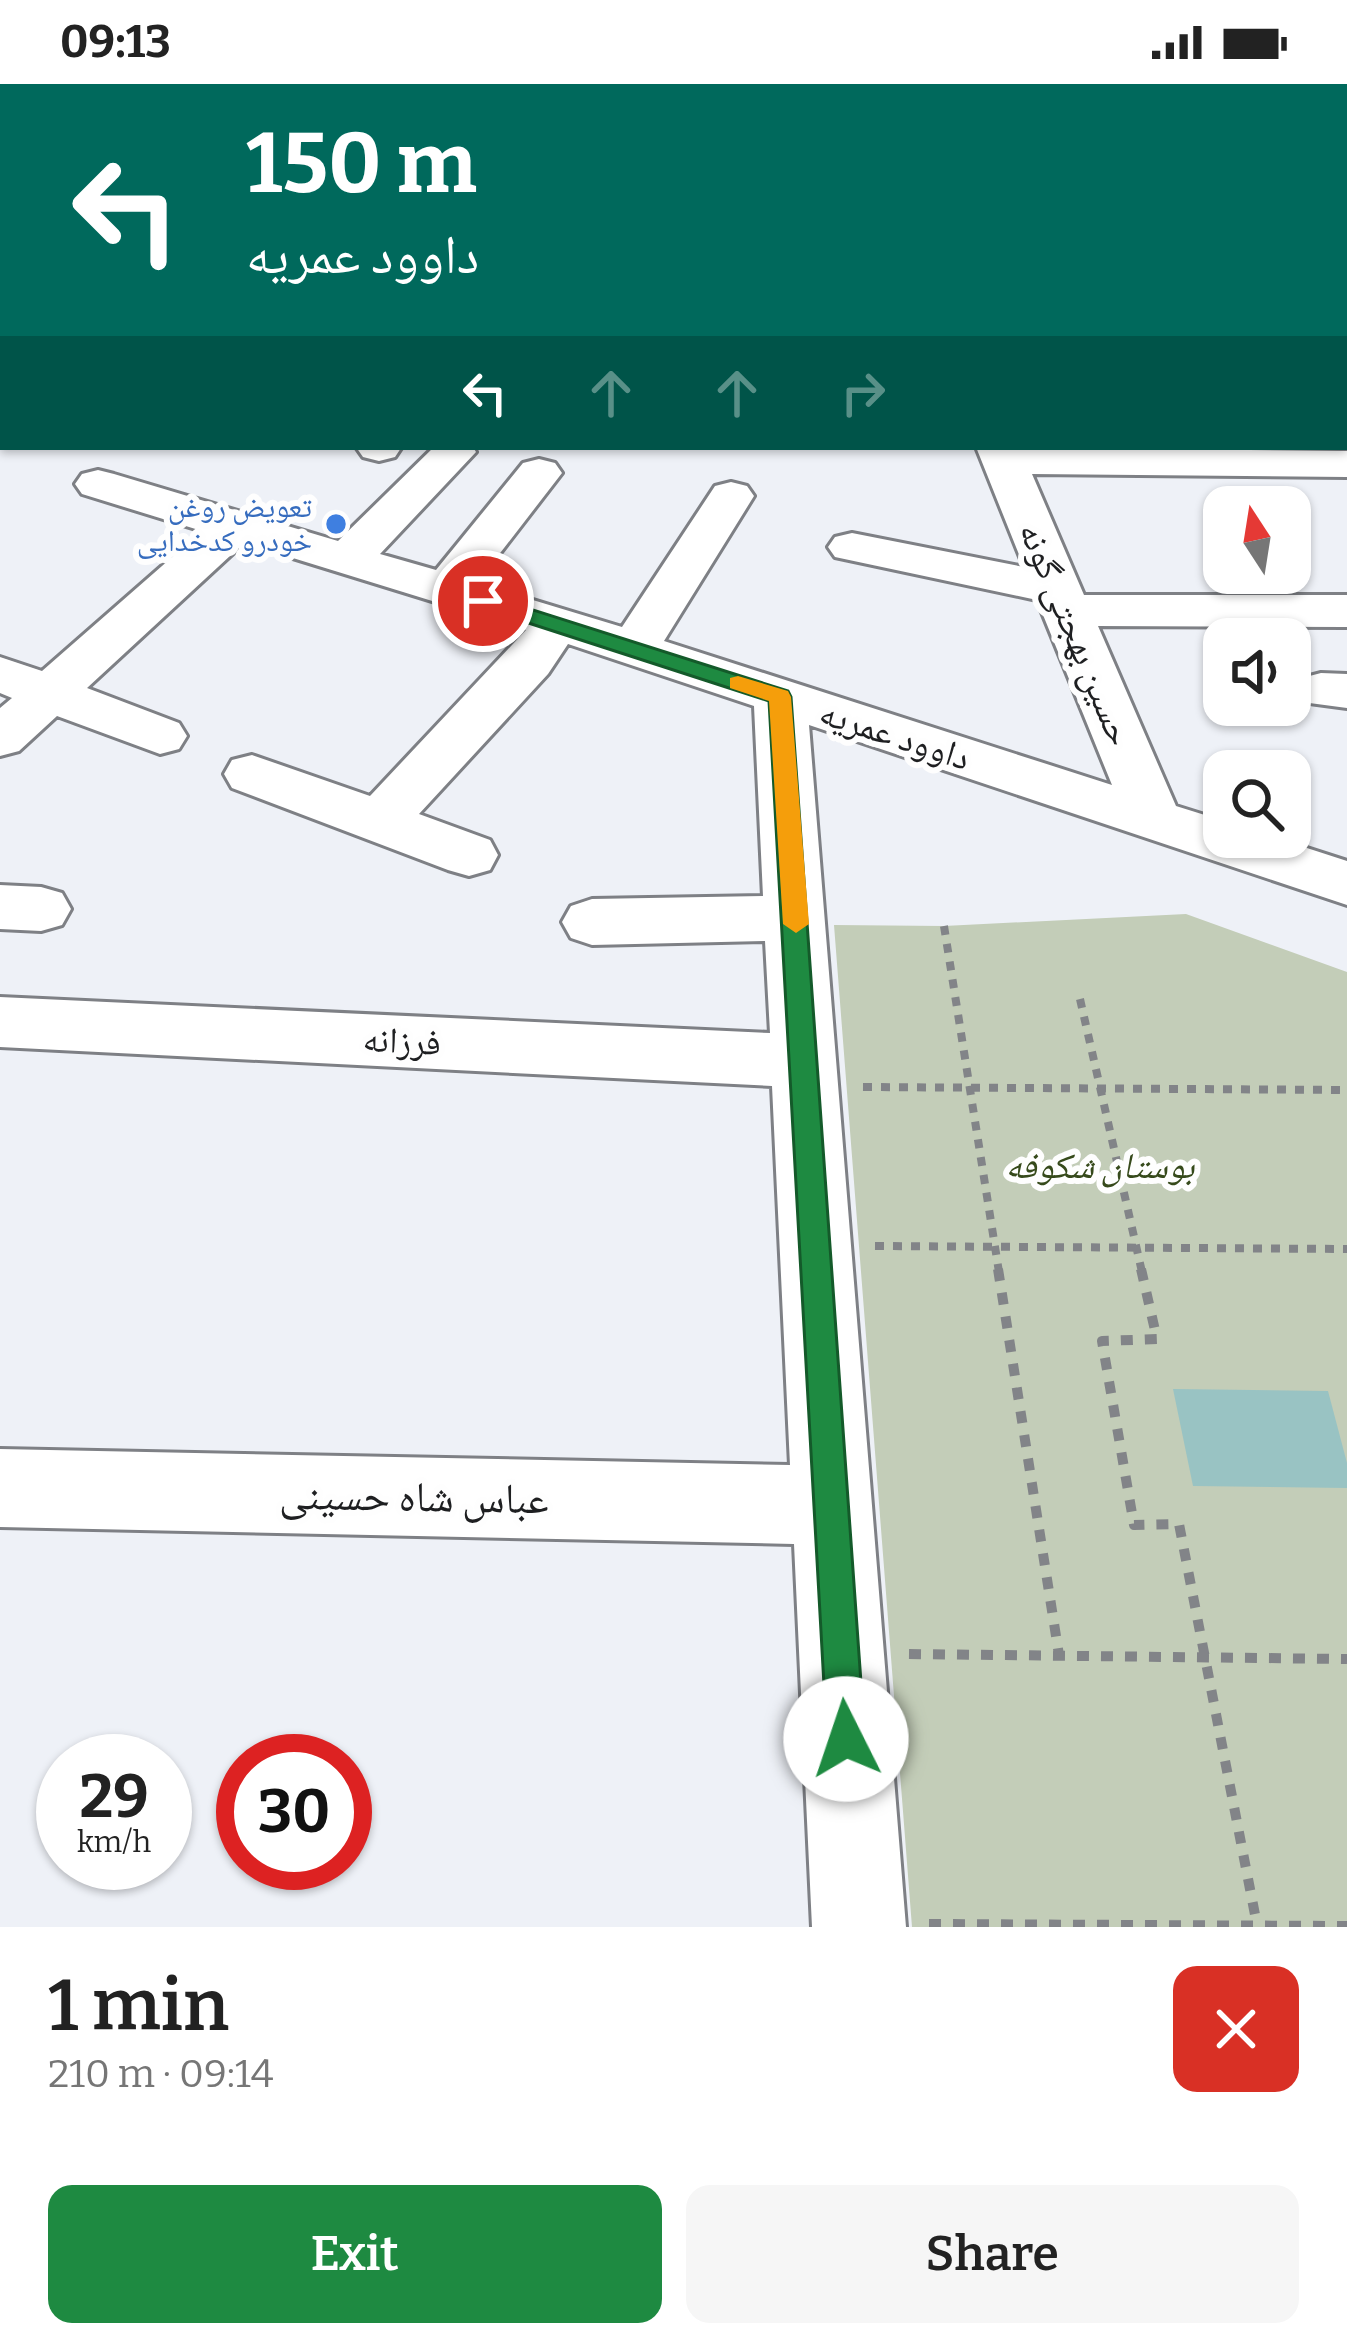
<!DOCTYPE html>
<meta charset="utf-8">
<style>
:root{--surface:#fff;--page:#f6f6f6;--text:#222;--muted:#767676;--accent:#1e8a41}
body{margin:0;font-family:Bitter,"Noto Naskh Arabic",serif;background:var(--page);color:var(--text);height:100vh;display:flex;flex-direction:column;font-size:45px;white-space:nowrap}
*{box-sizing:border-box;margin:0}
p{font-size:39px;color:var(--muted)}
.icon{flex:none;width:66px;height:66px;fill:none;stroke:currentColor;stroke-width:2;stroke-linecap:round;stroke-linejoin:round}
.map{position:relative;height:1843px;overflow:hidden}
.details{display:flex;flex-direction:column;background:var(--surface);flex:1}
.details>*{flex:none}
.hud{position:absolute;left:0px;top:0px;width:1347px;height:366px;box-shadow:0 3px 9px #0004;background:#00695c;color:#fff;overflow:hidden}
.needle{width:78px;rotate:348deg}
.tools{position:absolute;left:1203px;top:402px;display:grid;gap:24px}
.tools a{display:grid;place-items:center;width:108px;height:108px;border-radius:24px;background:var(--surface);box-shadow:0 3px 9px #0004;font-size:60px}
.speed{position:absolute;left:36px;top:1650px;display:flex;gap:24px;font-size:60px;font-weight:700;text-align:center}
.speed>*{display:grid;place-content:center;width:156px;height:156px;border-radius:50%;background:var(--surface);box-shadow:0 3px 9px #0004;line-height:1}
.speed small{font-size:30px;font-weight:400}
.speed .limit{border:18px solid #d22;background:#fff;color:#111}
.pin{position:absolute;display:grid;place-items:center;width:102px;height:102px;color:#fff;margin:-51px;border:6px solid #fff;border-radius:50%;box-shadow:0 3px 12px #0007}
.me{position:absolute;width:132px;margin:-66px;rotate:356deg;stroke-linejoin:round;filter:drop-shadow(0 0 9px #0008)}
.turn{display:flex;align-items:center;gap:42px;height:252px;padding:0 48px;font-size:54px}
.turn .icon{width:156px;height:156px;stroke-width:2.5}
.turn b{display:block;font-size:84px;line-height:102px}
.lanes{display:flex;align-items:center;height:114px;padding:0 48px;background:#0003;justify-content:center;gap:60px;direction:ltr}
.lanes .off{opacity:.35}
.round{display:grid;place-items:center;flex:none;width:126px;height:126px;border-radius:24px;background:var(--page)}
.headline{display:flex;align-items:center;justify-content:space-between;height:204px;padding:0 48px}
h1{font-size:72px;font-weight:600;line-height:90px}
.button{display:flex;gap:24px;margin-top:auto;padding:24px 48px}
.button a{flex:1;height:138px;border-radius:24px;background:var(--accent);color:#fff;font-size:48px;font-weight:600;line-height:138px;text-align:center}
.button a+a{background:var(--page);color:var(--text)}
.status{display:flex;justify-content:space-between;align-items:center;height:84px;padding:0 60px;background:var(--surface);direction:ltr}
.status svg{height:33px;fill:currentColor}
.map>svg:first-child{display:block}
</style>
<div class="status"><b>09:13</b><svg viewBox="0 0 49 12"><path d="M0 12V9h3v3zM5 12V6h3v6zM10 12V3h3v9zM15 12V0h3v12zM26 1h20v11H26zM47 4h2v5h-2z"/></svg></div>
<div class="map">
<svg width="1347" height="1843" viewBox="0 0 1347 1843">
<rect width="100%" height="100%" fill="#eef1f7"/>
<path fill="#c3cdb8" d="M1186,830L1347,888V1843H912L834,841L944,842Z"/>
<path fill="#99c3c3" d="M1173,1305L1328,1307L1347,1379V1404L1193,1402Z"/>
<g fill="none" stroke-linecap="round" stroke-linejoin="round">
<g stroke="#7e8085" stroke-width="6">
<path id="minor" d="M430,0H462L463,3H431Z
M687,0H721L723,3H689Z
M962,0H996L998,3H964Z
M1039,0H1072L1074,3H1041Z
M1344,75H1347V97H1344Z
M3,107V129L0,130V108Z
M3,285V312L0,313V286Z
M356,363H401V364L395,373L379,377L363,373Z
M434,363H473L476,368L380,470L436,486L523,379L539,375L555,379L562,389L477,499L622,543L715,402L731,398L747,402L754,412L664,557L1112,701L1037,516L835,473L828,463L835,453L852,449L1024,483L976,363L1347,367V393L1032,390L1084,511H1347V543L1098,542L1176,722L1224,737V753H1273L1347,777V821L809,641L906,1843H812L794,1460L0,1443V1365L790,1381L772,1002L0,963V913L770,949L765,857L592,861L571,854L562,838L571,822L592,815L763,812L754,622L568,560L548,590L419,730L490,756L498,771L490,786L469,792L448,786L232,704L224,690L232,676L252,671L370,712L526,546L244,459L87,604L179,639L187,652L179,665L160,670L57,632L19,667L0,672V624L12,614L0,609V573L42,587L202,447L82,410L75,400L82,390L98,386L114,390L338,457Z
M1321,589L1347,590V624L1302,618L1295,606L1302,594Z
M0,801L41,803L62,809L71,825L62,841L41,847L0,845Z"/>
</g>
<g stroke="#cecece" stroke-width="6">
<path id="major" d="M1165,0H1199L1201,3H1167Z
M1344,234H1347V260H1344Z
M1344,302H1347V335L1344,334Z"/>
</g>
<path stroke="#828488" stroke-width="8" stroke-dasharray="9 9" stroke-linecap="butt" d="M944,842L999,1188
M1080,915L1142,1188
M863,1003L1347,1006
M875,1162L1347,1165"/>
<path stroke="#828488" stroke-width="10" stroke-dasharray="12 12" stroke-linecap="butt" d="M998,1185L1059,1571
M1141,1185L1157,1255L1102,1257L1134,1441L1179,1440L1257,1841
M909,1570L1347,1575
M929,1840L1347,1842"/>
<use href="#minor" fill="#fff" fill-rule="evenodd"/>
<use href="#major" fill="#d8aa99" fill-rule="evenodd"/>
</g>
<path fill="#1e8a41" stroke="#145a2a" stroke-width="3" d="M483,510L788,607L791,613L865,1655L859,1669L846,1674L832,1669L827,1655L769,617L476,522L473,517Z"/>
<path fill="#f59e0b" d="M738,592L788,607L791,613L809,840L796,849L783,840L769,617L730,604V594Z"/>
<circle fill="#3f7fe0" stroke="#fefefe" stroke-width="4.5" cx="336" cy="440" r="12"/>
<g text-anchor="middle" dominant-baseline="central" stroke-width="12" stroke-linejoin="round" paint-order="stroke">
<g font-size="30" fill="#366cbe" stroke="#fefefe" text-anchor="end">
<text x="312" y="423">تعویض روغن<tspan x="312" dy="34">خودرو کدخدایی</tspan></text>
</g>
<g font-size="36" fill="#1e1f21" stroke="#fefefe">
<text transform="translate(1076 550) rotate(67)">حسین بهجتی گونه</text>
<text transform="translate(895 651) rotate(18)">داوود عمریه</text>
<text transform="translate(402 957) rotate(3)">فرزانه</text>
</g>
<g font-size="36" font-style="italic" fill="#364a1b" stroke="#fefefe">
<text x="1100" y="1082">بوستان شکوفه</text>
</g>
<g font-size="42" fill="#1e1f21" stroke="#fefefe">
<text transform="translate(414 1413) rotate(1)">عباس شاه حسینی</text>
</g>
</g>
</svg>
<div class="tools">
<a><svg class="needle" viewBox="-14 -14 28 28"><path d="M0-13l5 13h-10z" fill="#e53935"/><path d="M0 13l5-13h-10z" fill="#767676"/></svg></a>
<a><svg class="icon" aria-label="sound" viewBox="0 0 24 24"><path d="M4 9h4l5-4v14l-5-4H4zM17 9q2 3 0 6"/></svg></a>
<a><svg class="icon" aria-label="search" viewBox="0 0 24 24"><circle cx="10" cy="10" r="6"/><path d="M15 15l6 6"/></svg></a>
</div>
<div class="speed"><div>29<small>km/h</small></div><div class="limit">30</div></div>
<div class="pin" style="left:483px;top:517px;background:#d93025"><svg class="icon" aria-label="arrive" viewBox="0 0 24 24"><path d="M6 21V4h12l-3 4 3 4H6"/></svg></div>
<svg class="me" style="left:846px;top:1655px" viewBox="-20 -20 40 40"><circle r="19" fill="#fff"/><path d="M0-13L10 11 0 6-10 11z" fill="#1e8a41"/></svg>
<div class="hud">
<div class="turn"><svg class="icon" aria-label="left" viewBox="0 0 24 24"><path d="M17 20v-9H6M10 6l-5 5 5 5"/></svg><div><b>150 m</b>داوود عمریه</div></div>
<div class="lanes"><svg class="icon" aria-label="left" viewBox="0 0 24 24"><path d="M17 20v-9H6M10 6l-5 5 5 5"/></svg><svg class="icon off" aria-label="ahead" viewBox="0 0 24 24"><path d="M12 20V5M6 11l6-6 6 6"/></svg><svg class="icon off" aria-label="ahead" viewBox="0 0 24 24"><path d="M12 20V5M6 11l6-6 6 6"/></svg><svg class="icon off" aria-label="right" viewBox="0 0 24 24"><path d="M7 20v-9h11M14 6l5 5-5 5"/></svg></div>
</div>
</div>
<section class="details">
<div class="headline"><div><h1>1 min</h1><p>210 m · 09:14</p></div><a class="round" style="background:#d93025;color:#fff"><svg class="icon" aria-label="close" viewBox="0 0 24 24"><path d="M6 6l12 12M18 6L6 18"/></svg></a></div>
<div class="button"><a>Exit</a><a>Share</a></div>
</section>
